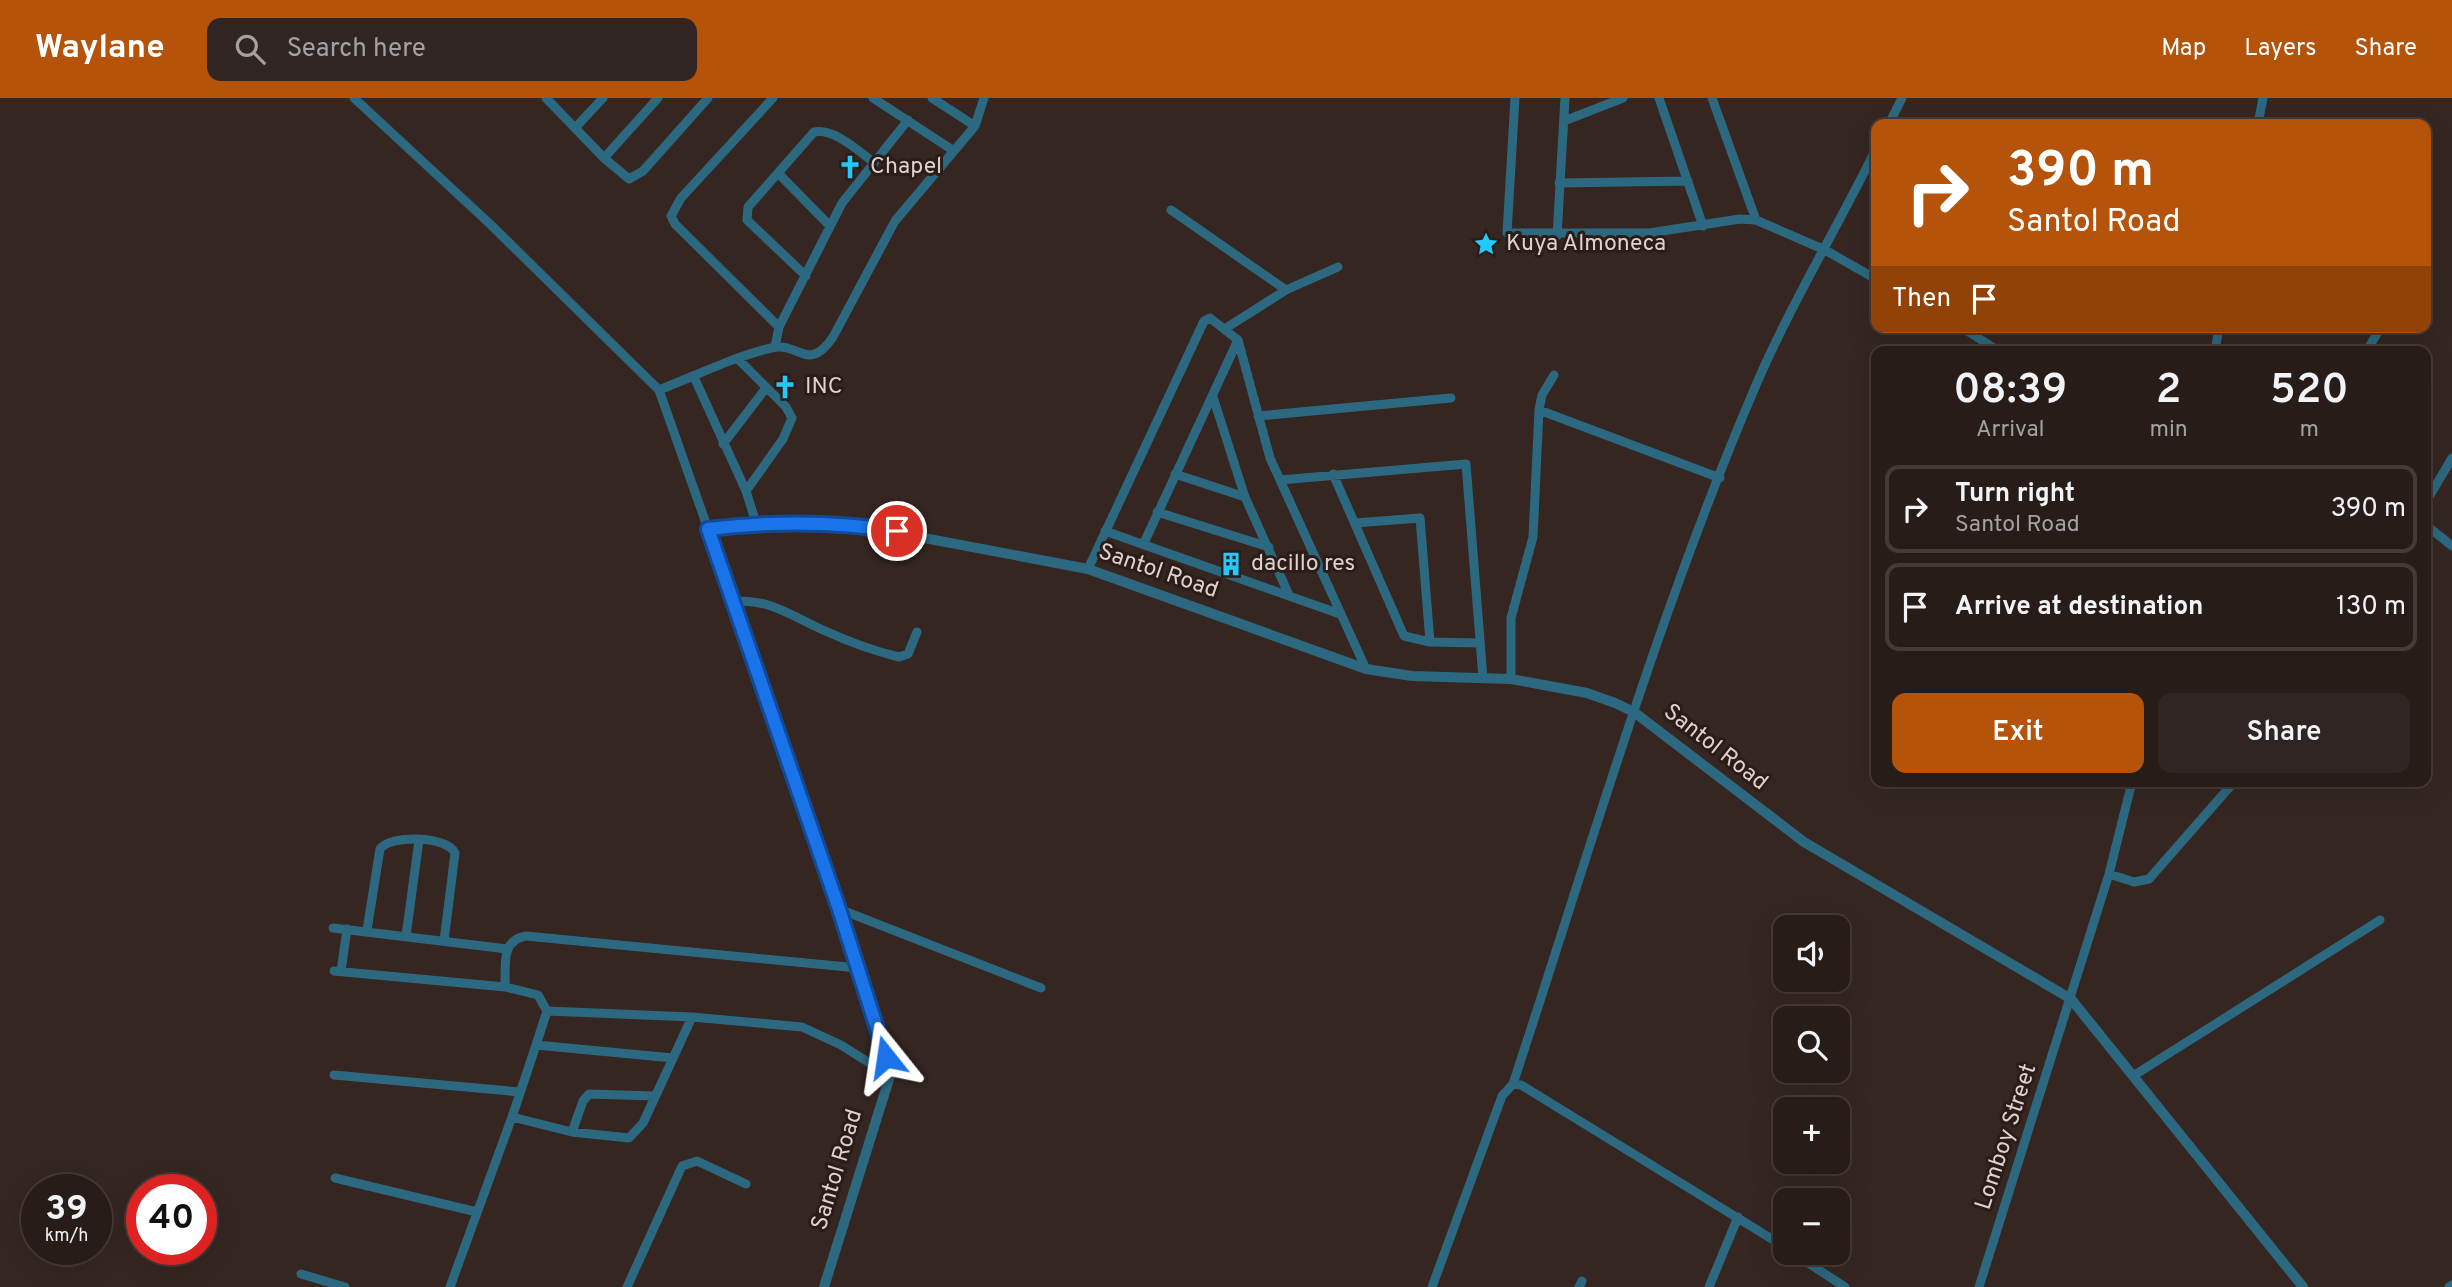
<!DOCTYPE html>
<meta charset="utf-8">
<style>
:root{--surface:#281c19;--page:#302522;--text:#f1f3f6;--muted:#a5a1a2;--line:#443a38;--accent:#b45309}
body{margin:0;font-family:Overpass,sans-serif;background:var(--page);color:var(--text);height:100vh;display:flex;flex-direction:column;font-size:26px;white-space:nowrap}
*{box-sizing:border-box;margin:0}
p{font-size:23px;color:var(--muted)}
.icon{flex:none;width:38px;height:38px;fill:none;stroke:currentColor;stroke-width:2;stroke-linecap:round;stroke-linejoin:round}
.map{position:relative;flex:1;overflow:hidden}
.panel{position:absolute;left:1871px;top:248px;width:560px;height:441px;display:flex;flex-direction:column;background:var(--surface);border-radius:14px;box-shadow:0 7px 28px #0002,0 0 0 2px var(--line)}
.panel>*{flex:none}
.guide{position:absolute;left:1871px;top:21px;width:560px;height:214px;border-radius:14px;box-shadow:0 7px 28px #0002,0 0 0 2px var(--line);background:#b45309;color:#fff;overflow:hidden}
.buttons{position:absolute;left:1773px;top:817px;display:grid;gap:14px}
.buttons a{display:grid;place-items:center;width:77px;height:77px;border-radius:14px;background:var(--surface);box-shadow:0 7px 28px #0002,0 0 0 2px var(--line);font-size:35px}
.speed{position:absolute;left:21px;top:1076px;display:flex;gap:14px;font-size:35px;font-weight:700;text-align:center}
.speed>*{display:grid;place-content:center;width:91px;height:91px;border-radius:50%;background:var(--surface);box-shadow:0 7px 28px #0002,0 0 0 2px var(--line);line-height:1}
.speed small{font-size:18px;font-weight:400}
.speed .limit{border:10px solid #d22;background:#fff;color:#111}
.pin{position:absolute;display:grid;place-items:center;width:60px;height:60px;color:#fff;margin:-30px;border:4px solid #fff;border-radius:50%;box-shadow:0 2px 7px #0007}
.me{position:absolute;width:77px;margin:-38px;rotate:345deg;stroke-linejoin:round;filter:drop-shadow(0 0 5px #0008)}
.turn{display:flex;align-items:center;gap:24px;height:147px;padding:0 21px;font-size:32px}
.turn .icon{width:91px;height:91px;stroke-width:2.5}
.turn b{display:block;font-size:49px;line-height:60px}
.then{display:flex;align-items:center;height:66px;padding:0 21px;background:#0003;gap:14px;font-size:26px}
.eta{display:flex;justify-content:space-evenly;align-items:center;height:119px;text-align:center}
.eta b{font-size:42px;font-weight:600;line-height:49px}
.button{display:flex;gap:14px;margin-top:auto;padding:14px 21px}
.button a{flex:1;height:80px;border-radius:14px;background:var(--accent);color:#fff;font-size:28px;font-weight:600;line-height:80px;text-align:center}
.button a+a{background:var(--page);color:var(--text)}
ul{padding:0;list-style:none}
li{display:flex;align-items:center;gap:21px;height:88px;margin:0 14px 10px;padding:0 7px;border:4px solid var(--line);border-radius:14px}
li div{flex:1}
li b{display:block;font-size:26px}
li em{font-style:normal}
header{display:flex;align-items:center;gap:42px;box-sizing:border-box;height:98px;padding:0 35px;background:var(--accent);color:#fff}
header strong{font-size:33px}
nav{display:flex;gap:38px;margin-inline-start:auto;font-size:24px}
.search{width:490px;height:63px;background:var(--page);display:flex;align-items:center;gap:18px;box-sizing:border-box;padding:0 24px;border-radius:14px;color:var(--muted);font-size:26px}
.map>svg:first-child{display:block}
</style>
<header>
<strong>Waylane</strong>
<div class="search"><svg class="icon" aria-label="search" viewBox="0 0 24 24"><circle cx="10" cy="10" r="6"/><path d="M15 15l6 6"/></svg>Search here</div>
<nav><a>Map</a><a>Layers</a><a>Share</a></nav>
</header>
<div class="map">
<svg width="2452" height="1189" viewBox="0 0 2452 1189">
<rect width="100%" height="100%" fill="#352621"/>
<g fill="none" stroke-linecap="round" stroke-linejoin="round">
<path stroke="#2c6980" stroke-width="9" d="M354,0L490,126L659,292L708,431
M546,0L604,60L629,81L643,73L708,0
M773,0L681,100L671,118L675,126L779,229
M873,0L954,53
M932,0L975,28
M1515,0L1507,135H1649L1740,121L1756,122
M1659,0L1703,128
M1712,0L1756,122L1825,152L1876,181
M1564,23L1623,0
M1889,26L1902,0
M2258,26L2263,0
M575,30L603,0
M604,60L658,0
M778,75L829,127
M1559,85L1688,83
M1171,112L1286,192
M1557,138L1565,0
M806,178L747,122L748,109L814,34C834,30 857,52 872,63
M1961,229L2000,254
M1226,230L1286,192L1338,169
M775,249L779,229L842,105L908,22
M2215,254L2219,229
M2366,254L2381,229
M739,262L786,309L792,320L783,341L746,393
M694,279L746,393L756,425
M659,292C695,278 733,259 771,250C799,243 808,276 833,239L895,123L975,28L984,0
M1213,299L1245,399L1289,497
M1539,312L1720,380
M1258,318L1451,300
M723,346L766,290
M1175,376L1245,399
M1333,376L1404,538L1430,544L1480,545
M1280,382L1466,366L1483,580
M2426,404L2452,360
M1157,414L1269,449
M1355,425L1420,420L1430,544
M2426,427L2452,448
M1105,433L1340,516
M1143,447L1238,242
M1088,471L1204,223L1210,220L1238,242L1270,360L1366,571
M732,504C767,499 792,518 823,532C847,543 874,553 899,559L908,556L917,534
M1511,581V520L1533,439L1539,312L1542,297L1554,277
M2109,776L2134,784L2149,781L2234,684
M839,811L1041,890
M333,830L507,851
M367,832L380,751C391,736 447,738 455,755L444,843
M406,838L419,742
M858,870L526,838C500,842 506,869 505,889L538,897L547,913L692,919L802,929L841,947L890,978
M334,873L505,889
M341,873L347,831
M536,947L547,913
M334,977L520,994
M2133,978L2380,822
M1513,986C1590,752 1659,513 1756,287C1791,206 1837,130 1876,51
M512,1019L536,947L673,960
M572,1034L583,1003L589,996L655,998
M335,1080L477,1114
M1793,1155L1845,1189
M301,1176L345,1189
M450,1189L512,1019L572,1034L629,1040L643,1025L692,919
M627,1189L682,1068L697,1063L746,1086
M1432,1189L1502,998L1513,986L1521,987L1785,1149
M1579,1189L1582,1183
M1709,1189L1738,1119
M1979,1189L2109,776L2132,684
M2449,1189L2452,1187"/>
<path stroke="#2c6980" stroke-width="10" d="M824,1189L890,978L873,913L708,431L775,423L850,426L1088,471L1366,571L1412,578L1511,581L1587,595L1615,605L1634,614L1804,744L2071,901L2303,1189"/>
</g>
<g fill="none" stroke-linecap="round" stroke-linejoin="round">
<g stroke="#114b97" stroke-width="18">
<path id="route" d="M886,959L839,811L708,431C773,423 833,423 897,433"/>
</g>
<use href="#route" stroke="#1a73e8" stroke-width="12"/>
</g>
<defs>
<g id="church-bare" transform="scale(1.89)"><path d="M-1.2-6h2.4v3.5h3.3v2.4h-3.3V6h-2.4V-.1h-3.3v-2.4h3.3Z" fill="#23c9fe" stroke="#2b1c18" stroke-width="2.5" paint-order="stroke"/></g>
<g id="sight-bare" transform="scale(1.89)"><path d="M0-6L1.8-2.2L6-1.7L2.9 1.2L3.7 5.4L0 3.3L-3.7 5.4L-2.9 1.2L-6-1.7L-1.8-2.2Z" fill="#23c9fe" stroke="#2b1c18" stroke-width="2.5" paint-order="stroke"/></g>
<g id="building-bare" transform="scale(1.89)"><path d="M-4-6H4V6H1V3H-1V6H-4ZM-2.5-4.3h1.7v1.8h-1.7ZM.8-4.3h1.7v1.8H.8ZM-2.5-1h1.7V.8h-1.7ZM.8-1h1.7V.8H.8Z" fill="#23c9fe" stroke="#2b1c18" stroke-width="2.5" paint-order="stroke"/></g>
</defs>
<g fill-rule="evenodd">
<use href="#church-bare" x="850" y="69"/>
<use href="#sight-bare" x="1486" y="146"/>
<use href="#church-bare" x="785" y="289"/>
<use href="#building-bare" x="1231" y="466"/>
</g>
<g text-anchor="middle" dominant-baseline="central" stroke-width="6" stroke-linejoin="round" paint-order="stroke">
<g font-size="23" fill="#ddd2cf" stroke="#2b1c18" text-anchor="start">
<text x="870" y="69">Chapel</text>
<text x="1506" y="146">Kuya Almoneca</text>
<text x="805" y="289">INC</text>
<text x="1251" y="466">dacillo res</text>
</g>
<g font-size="23" fill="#ddd2cf" stroke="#2b1c18">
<text transform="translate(1158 474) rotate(19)">Santol Road</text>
<text transform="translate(1715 650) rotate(38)">Santol Road</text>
<text transform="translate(2007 1039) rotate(-72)">Lomboy Street</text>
<text transform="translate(838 1072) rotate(-73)">Santol Road</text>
</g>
</g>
</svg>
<div class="buttons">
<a><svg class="icon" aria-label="sound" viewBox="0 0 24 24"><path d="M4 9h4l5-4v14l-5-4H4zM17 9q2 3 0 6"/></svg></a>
<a><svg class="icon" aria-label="search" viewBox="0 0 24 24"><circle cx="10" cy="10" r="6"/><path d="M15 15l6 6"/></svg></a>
<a>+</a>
<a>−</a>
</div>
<div class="speed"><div>39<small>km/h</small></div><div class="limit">40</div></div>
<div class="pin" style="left:897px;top:433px;background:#d93025"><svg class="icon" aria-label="arrive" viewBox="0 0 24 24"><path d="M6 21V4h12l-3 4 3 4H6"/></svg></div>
<svg class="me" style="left:886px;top:959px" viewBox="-20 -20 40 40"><path d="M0-17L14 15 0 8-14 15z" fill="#1a73e8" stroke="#fff" stroke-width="4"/></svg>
<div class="guide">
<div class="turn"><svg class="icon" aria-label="right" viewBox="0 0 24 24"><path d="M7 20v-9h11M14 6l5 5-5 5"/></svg><div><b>390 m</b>Santol Road</div></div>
<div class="then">Then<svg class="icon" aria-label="arrive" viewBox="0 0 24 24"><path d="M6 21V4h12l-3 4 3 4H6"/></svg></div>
</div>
<section class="panel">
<div class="eta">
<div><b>08:39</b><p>Arrival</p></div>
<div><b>2</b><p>min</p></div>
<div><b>520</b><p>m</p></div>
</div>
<ul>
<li><svg class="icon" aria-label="right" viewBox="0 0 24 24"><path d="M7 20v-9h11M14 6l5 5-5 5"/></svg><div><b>Turn right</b><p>Santol Road</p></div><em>390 m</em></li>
<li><svg class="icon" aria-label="arrive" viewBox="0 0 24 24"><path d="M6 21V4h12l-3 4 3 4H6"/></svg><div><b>Arrive at destination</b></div><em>130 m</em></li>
</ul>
<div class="button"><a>Exit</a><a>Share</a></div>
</section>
</div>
